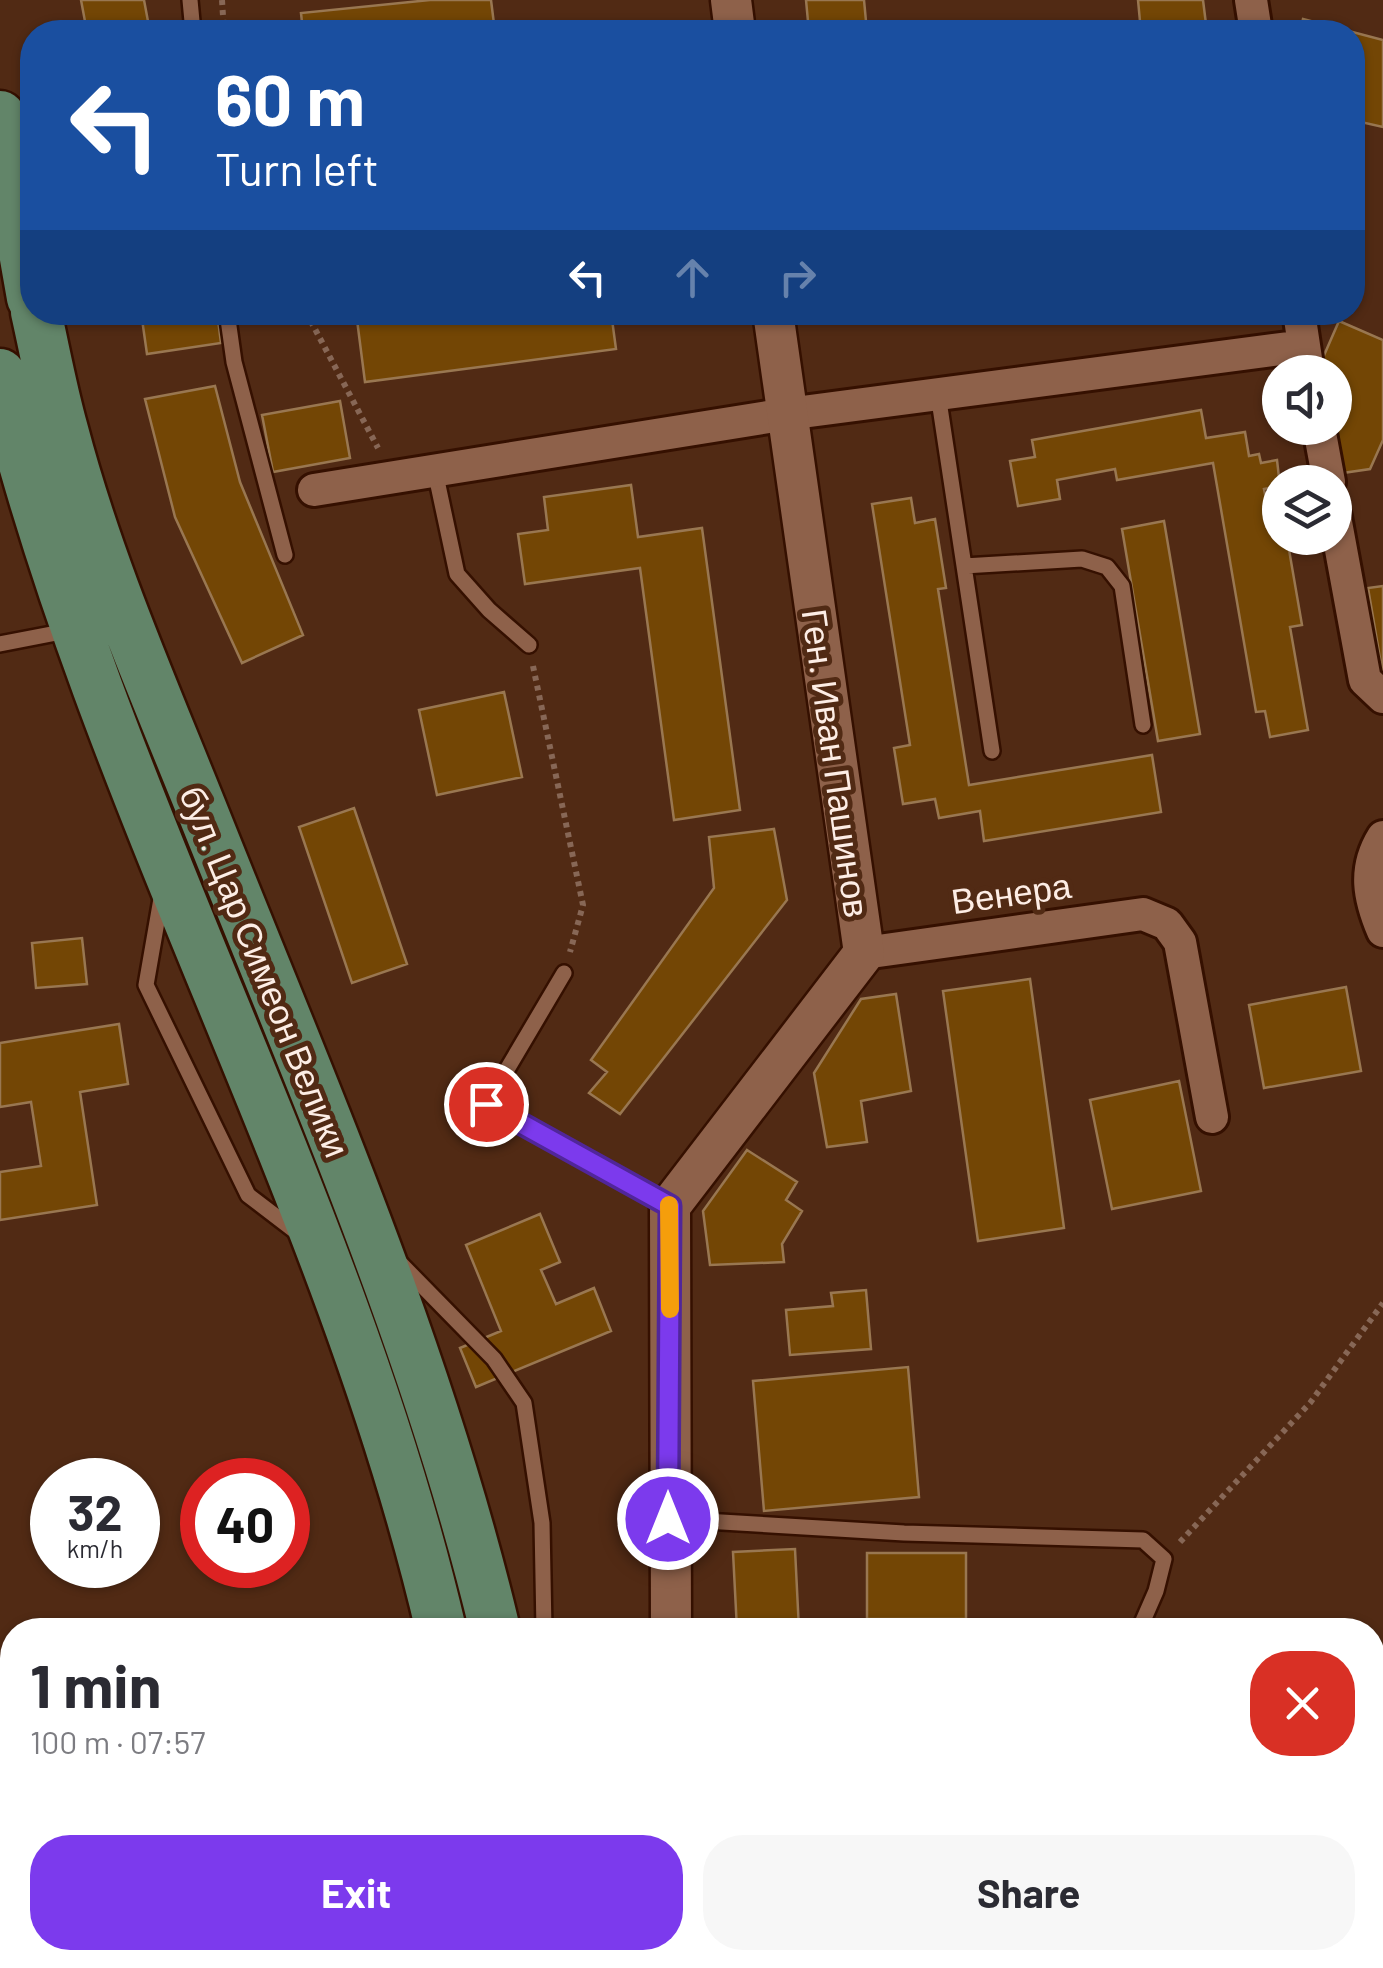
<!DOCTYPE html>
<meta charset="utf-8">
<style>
:root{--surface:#fff;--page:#f7f7f7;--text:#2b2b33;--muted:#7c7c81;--accent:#7c3aed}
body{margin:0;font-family:Barlow,sans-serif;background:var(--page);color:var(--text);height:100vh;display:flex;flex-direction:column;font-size:38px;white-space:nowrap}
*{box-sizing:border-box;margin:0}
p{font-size:32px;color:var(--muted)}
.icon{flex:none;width:55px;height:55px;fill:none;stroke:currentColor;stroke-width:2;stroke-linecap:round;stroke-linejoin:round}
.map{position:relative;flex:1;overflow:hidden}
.side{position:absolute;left:0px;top:1618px;width:1385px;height:352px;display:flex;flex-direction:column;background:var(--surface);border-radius:40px 40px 0 0;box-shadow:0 2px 8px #0004}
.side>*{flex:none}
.guide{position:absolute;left:20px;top:20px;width:1345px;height:305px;border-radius:40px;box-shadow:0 2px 8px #0004;background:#1a4fa0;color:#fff;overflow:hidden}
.controls{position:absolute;left:1262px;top:355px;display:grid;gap:20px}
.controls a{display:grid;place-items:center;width:90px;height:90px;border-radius:50%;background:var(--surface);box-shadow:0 2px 8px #0004;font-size:50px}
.speed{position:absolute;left:30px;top:1458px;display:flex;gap:20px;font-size:50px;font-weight:700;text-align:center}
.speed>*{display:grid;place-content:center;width:130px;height:130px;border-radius:50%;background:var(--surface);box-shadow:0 2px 8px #0004;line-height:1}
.speed small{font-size:25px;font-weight:400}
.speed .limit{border:15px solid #d22;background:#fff;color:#111}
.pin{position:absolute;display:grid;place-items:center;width:85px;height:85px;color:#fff;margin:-42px;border:5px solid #fff;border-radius:50%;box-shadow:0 2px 10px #0007}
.me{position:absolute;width:110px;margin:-55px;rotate:0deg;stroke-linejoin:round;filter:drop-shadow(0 0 8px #0008)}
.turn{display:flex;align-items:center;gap:35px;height:210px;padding:0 30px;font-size:45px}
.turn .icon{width:130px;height:130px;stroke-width:2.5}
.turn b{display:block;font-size:70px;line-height:85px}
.lanes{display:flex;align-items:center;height:95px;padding:0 30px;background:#0003;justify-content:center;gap:50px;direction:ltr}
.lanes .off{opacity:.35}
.round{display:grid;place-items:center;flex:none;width:105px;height:105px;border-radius:40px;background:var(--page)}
.summary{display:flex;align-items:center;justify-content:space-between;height:170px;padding:0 30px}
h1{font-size:60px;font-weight:700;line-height:75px}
.primary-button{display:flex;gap:20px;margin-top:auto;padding:20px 30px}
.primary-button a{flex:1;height:115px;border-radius:40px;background:var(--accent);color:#fff;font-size:40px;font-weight:700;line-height:115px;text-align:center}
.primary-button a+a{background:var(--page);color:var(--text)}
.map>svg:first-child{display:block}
</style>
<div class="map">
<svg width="1383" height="1968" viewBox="0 0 1383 1968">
<rect width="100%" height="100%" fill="#512a14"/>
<path fill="#734605" stroke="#997751" stroke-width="2.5" d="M81,0H144L150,32H87Z
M430,0H491L495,32H303L301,13Z
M806,0H864L867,32H809Z
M1138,0H1203L1207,32H1141Z
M1303,19L1383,40V127L1352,120V32H1300Z
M141,312H217L221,343L147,354Z
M356,312H611L616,349L365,382Z
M1339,321L1383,340V440L1370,469L1329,475L1335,428V372H1323L1322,360Z
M215,386L240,482L303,635L242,663L175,517L145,399Z
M340,401L350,458L273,472L262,415Z
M1201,410L1206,438L1245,432L1249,456L1259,454L1261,463L1277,460L1280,486L1264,489L1273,536L1287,538L1302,625L1290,627L1308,730L1270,737L1265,711L1256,712L1213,463L1117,480L1115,469L1057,480L1060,499L1018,506L1010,461L1035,457L1032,440Z
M631,485L638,537L702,528L740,810L674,820L640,568L525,584L518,534L548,530L544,497Z
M911,498L915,523L935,519L946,588L938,589L969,785L1152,755L1161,812L984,841L980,811L939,818L935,799L903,804L894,748L910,745L872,504Z
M1164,521L1200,734L1158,741L1122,529Z
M1383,586V676L1368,588Z
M504,692L522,777L437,795L419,710Z
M354,808L407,964L352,983L299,827Z
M774,829L787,900L620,1114L589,1093L607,1072L591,1060L714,888L709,837Z
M82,938L87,984L36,988L32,943Z
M1030,979L1064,1228L978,1241L943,991Z
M1346,987L1361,1071L1264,1088L1249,1005Z
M896,994L911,1091L861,1101L867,1142L827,1147L814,1073L861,999Z
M119,1024L128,1084L80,1092L97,1205L0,1220V1172L41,1166L31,1102L0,1107V1043Z
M1179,1081L1201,1191L1112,1209L1090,1100Z
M747,1150L797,1182L786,1200L802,1211L782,1244L784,1262L710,1265L703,1211Z
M540,1214L560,1262L541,1270L556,1304L594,1288L611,1331L476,1387L460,1348L501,1331L466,1245Z
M866,1290L871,1349L790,1355L786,1310L833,1306L831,1293Z
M908,1367L919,1497L764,1511L753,1381Z
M795,1549L799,1630H737L733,1552Z
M867,1553H966V1619H867Z
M1372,1660H1383V1750H1372Z
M1383,1871V1968H1263V1958L1379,1960Z
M1024,1958H1080L1221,1968H1021Z"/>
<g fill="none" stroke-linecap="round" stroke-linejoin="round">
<g stroke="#351000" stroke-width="20">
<path id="service" d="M190,0L193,32
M227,312L234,362L285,555
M938,394L992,751
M435,471L457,574L489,610L529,645
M964,566L1082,559L1107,567L1122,586L1143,725
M0,644L72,630
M162,893L146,985L248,1195L299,1234
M564,973L486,1105L668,1205
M400,1263L494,1359L524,1403L542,1523L544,1630
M671,1519L904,1533L1143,1540L1164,1559L1156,1591L1139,1630
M993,1968L997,1958"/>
</g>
<g stroke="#351000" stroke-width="38">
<path id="minor" d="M1251,0L1256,32
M1299,312L1308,372
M1319,428L1329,482
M314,490L787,414L1304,346
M1335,517L1365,680L1383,697
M1383,837C1363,869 1369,898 1383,931
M864,953L1143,914L1167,924L1180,942L1212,1117"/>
</g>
<g stroke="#351000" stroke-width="45">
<path id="tertiary" d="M731,0L735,32
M671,1630L670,1206L864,953L773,312
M679,1958L680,1968"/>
</g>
<g stroke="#351000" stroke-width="55">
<path id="primary" d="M0,116L32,298
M36,312C45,352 52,391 63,430C98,564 155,692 206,820C312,1086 428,1350 495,1630
M0,374C105,807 340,1196 441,1630
M495,1958L496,1968
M548,1958L549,1968"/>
</g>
<path stroke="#876756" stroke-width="6" stroke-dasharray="5 5" stroke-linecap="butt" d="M222,0L224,32
M306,312L378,448
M533,666L583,905L570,952
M1180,1542L1310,1403L1383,1303"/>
<use href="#service" stroke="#8e614a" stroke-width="15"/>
<use href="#minor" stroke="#8e614a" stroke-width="32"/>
<use href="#tertiary" stroke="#8e614a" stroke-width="40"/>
<use href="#primary" stroke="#628569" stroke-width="50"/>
</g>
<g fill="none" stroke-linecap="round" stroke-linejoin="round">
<g stroke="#51269a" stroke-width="25">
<path id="route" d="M486,1104L670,1206L668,1519"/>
</g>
<use href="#route" stroke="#7c3aed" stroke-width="18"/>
<path stroke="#f59e0b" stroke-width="18" d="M669,1205L670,1309"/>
</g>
<g text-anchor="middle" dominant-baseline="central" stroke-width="10" stroke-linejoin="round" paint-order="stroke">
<g font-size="35" fill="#fdede5" stroke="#512a14">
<text transform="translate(837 763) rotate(82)">Ген. Иван Пашинов</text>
<text transform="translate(1011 892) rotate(-8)">Венера</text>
<text transform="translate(266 971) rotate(68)">бул. Цар Симеон Велики</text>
</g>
</g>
</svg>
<div class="controls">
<a><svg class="icon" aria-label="sound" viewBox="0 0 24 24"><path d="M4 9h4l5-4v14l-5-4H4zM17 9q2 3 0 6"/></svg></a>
<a><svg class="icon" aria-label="layers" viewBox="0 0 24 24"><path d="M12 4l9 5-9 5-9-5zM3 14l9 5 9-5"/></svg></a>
</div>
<div class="speed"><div>32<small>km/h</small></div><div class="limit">40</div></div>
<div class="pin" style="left:486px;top:1104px;background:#d93025"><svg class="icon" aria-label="arrive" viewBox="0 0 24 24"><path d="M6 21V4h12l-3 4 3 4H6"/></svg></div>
<svg class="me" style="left:668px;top:1519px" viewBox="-20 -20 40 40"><circle r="17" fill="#7c3aed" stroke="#fff" stroke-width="3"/><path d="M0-11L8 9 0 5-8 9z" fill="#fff"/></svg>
<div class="guide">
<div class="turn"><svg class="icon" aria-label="left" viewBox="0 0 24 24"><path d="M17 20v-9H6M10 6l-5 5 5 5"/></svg><div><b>60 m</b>Turn left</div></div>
<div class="lanes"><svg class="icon" aria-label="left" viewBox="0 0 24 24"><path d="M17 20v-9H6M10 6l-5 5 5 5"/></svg><svg class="icon off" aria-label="ahead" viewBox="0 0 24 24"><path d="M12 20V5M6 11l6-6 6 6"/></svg><svg class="icon off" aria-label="right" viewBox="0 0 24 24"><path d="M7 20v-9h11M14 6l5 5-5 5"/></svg></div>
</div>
<section class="side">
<div class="summary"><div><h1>1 min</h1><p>100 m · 07:57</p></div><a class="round" style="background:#d93025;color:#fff"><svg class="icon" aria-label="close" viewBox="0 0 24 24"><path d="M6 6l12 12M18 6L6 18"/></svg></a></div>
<div class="primary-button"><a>Exit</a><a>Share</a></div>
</section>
</div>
